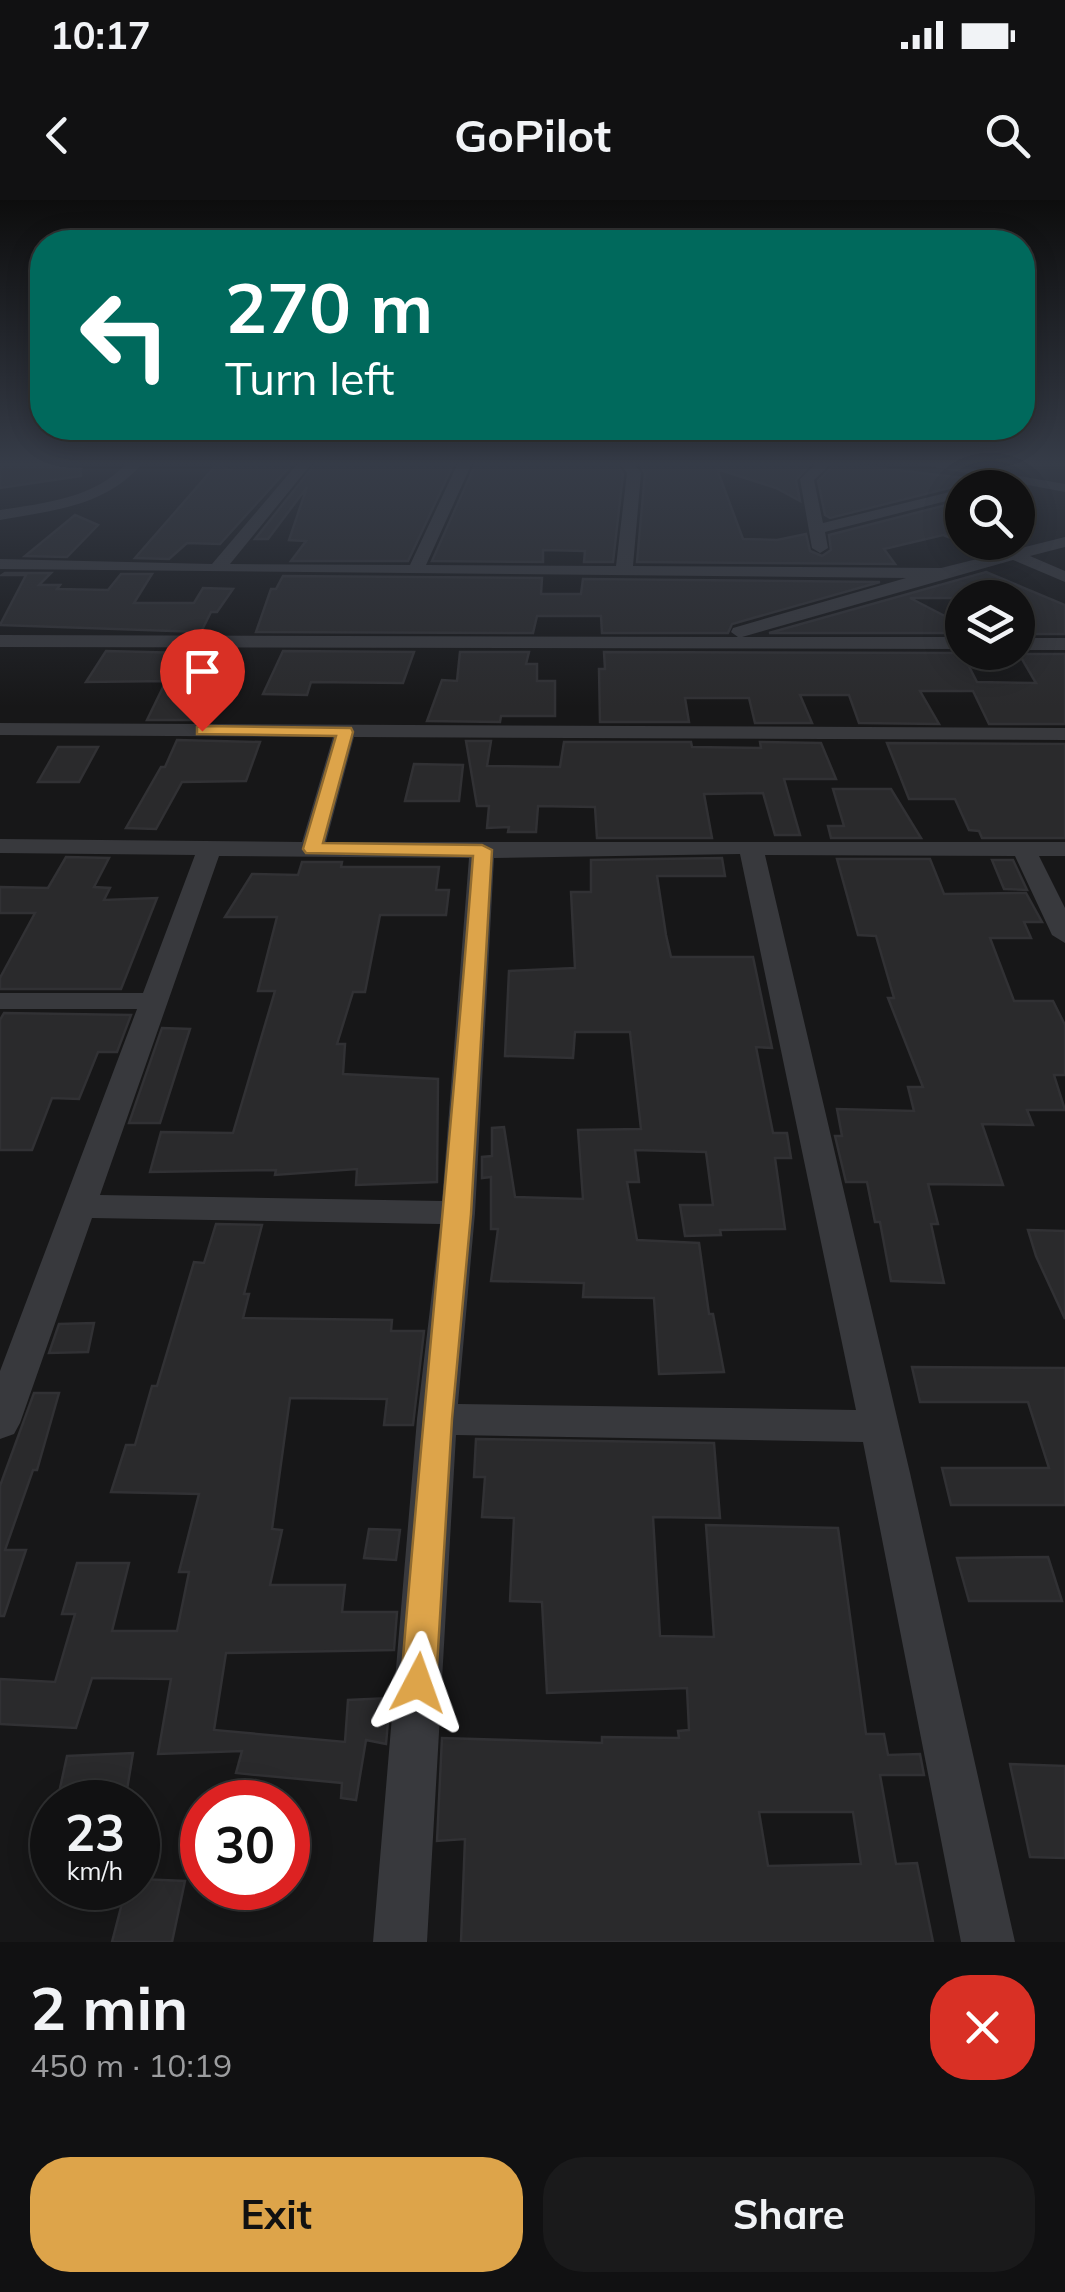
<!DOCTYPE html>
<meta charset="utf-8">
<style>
:root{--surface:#111112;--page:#1a1a1b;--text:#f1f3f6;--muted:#9c9d9f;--line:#303132;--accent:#dda44a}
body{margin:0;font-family:Mulish,sans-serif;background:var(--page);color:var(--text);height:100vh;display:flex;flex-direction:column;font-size:38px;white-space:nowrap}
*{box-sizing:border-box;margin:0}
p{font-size:32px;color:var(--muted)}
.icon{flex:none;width:55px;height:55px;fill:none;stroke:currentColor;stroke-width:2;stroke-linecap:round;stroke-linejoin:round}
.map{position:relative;height:1742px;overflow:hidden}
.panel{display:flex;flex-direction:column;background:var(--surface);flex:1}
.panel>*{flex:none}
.hud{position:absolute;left:30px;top:30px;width:1005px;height:210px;border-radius:40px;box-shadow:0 5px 25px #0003,0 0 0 2px var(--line);background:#00695c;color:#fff;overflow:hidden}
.tools{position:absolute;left:945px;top:270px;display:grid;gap:20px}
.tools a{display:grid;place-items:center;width:90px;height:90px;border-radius:50%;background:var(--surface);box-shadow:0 5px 25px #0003,0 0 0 2px var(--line);font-size:50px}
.speed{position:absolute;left:30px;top:1580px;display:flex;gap:20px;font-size:50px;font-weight:700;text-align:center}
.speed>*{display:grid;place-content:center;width:130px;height:130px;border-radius:50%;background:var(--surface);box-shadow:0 5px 25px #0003,0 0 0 2px var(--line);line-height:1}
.speed small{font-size:25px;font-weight:400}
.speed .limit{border:15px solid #d22;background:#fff;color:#111}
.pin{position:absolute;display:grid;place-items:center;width:85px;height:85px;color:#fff;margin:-102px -42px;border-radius:50% 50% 50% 0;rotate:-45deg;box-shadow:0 0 10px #0007}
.pin .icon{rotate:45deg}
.me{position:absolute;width:110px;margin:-55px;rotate:4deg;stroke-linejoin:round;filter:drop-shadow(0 0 8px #0008)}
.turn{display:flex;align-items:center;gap:35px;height:210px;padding:0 30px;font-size:45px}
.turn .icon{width:130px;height:130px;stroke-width:2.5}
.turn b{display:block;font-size:70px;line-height:85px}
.round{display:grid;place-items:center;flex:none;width:105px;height:105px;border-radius:40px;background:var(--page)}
.head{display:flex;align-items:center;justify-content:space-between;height:170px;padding:0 30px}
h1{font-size:60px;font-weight:700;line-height:75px}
.button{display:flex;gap:20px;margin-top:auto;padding:20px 30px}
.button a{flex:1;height:115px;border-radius:40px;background:var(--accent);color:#111;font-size:40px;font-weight:700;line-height:115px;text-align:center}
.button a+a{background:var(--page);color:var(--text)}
.status{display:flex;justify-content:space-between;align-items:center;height:70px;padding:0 50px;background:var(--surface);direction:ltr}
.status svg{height:28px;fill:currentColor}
header{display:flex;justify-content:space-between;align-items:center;height:130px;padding:0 30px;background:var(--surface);font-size:45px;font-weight:700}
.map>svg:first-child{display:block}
</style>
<div class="status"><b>10:17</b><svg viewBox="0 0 49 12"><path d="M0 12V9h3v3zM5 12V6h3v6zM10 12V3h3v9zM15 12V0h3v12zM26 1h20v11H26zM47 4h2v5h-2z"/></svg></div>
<header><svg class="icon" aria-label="back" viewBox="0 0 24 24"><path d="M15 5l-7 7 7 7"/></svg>GoPilot<svg class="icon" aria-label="search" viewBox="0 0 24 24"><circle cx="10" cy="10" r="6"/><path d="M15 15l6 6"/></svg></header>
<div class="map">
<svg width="1065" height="1742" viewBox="0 0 1065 1742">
<rect width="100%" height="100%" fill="#171718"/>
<path fill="#2a2a2c" stroke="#313134" stroke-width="2.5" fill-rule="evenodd" d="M0,263H80L81,276L0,288Z
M218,263L229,270L242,263H293L220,344L187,343L169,359L135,358Z
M316,263H454L408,361H291L306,341L289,340L307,287L268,339H255Z
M476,263H616L623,274L613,362H584L585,351L543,350V362L432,361Z
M639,263H811L796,280L800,301L776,288L717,269L743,339L777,340L806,334L810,351L822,356L831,350L829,335L962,301V342L943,335L884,349L895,364L637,362L645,273Z
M836,263L965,278L964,286L970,288L961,285L830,318L825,315L818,281Z
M75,315L98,325L67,357L25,356Z
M986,372L1065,405V434H1018V398H910L962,425V433H769Z
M5,373H51L39,385H60L57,389L108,390L121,374H152L134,403H194L203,388L233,389L217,412H211L201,432L0,425L26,375H2Z
M283,376L542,378L541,394H581L583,379L880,382L732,424L728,433H602L601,416H537L533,433L256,432L271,389H276Z
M106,451L226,454L210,485H226L212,520H147L166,481L86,482Z
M283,451L414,452L403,483L311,482L307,495L263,494Z
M460,452H529L526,464H537V481H555V516H501L500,522L427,521L442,480L457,481Z
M604,452L962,453L977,482L1036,483L1019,454H1065V524H989L973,491H920L939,524L859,523L849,495H800L812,523H755L749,498H685L689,522H600L599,469H605Z
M177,540L260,542L246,581L182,582L156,629L126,628L161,567H165Z
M466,541H491L487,566L560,567L564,542H691L692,547L761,548L760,542L821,543L836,579H784L800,635H775L763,593L704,594L712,638H597L595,607L538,606L536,632H508L509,627L487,628L489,606H477Z
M887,543L1065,544V638H982L979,631L969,630L955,599H909Z
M58,547H98L79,582H38Z
M414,564L463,565L459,601H405Z
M833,589H891L921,638H831L828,626H844Z
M66,657L109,658L94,687L110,688L104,700L157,698L121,789H0V778L35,713H0V687L48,688Z
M722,658L725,676H657L666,735L671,757H753L772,848L756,847L773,933H787L791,958H775L785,1029L720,1030L721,1035L685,1036L680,1005H713L706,952L635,950L639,982H627L637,1040L699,1043L709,1114H713L724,1172L659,1174L654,1098L583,1097L584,1083L491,1081L498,1029H491V977L482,978V957L492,956V928L504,927L515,997L583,999L578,930L641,929L630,832H575L573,858L505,856L509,771L575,768L571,692H591V660Z
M837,659H930L944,694L1026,693L1042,722H1024L1031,738H990L1014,801H1053L1065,825V875H1054L1065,910H1027L1033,925L982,924L1003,985L928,984L938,1024H931L944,1083L891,1081L880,1022H875L867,982H846L835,936H842L837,909L914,911L908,887H923L888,798H894L876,736L858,735Z
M992,660H1013L1027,690L1004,689Z
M302,662H342L341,667H439L436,690H449L446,715H380L365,792H353L337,844H345L343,874L438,879L437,982L356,985L357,969L275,975L276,970L150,972L161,932L233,933L275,791H258L277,717H225L252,674L298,675Z
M4,813L131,815L117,852H98L79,899L52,898L32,950H0V820Z
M162,828L190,829L160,923H129Z
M216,1024L262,1025L244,1094H249L243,1118L392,1120L391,1131H424L413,1225H384L387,1199L290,1198L272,1329L282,1330L270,1385H345L342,1412H397L394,1450L226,1453L214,1530L345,1542L348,1500L390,1498L386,1544L366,1540L356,1600L341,1598L342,1583L236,1573L242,1551L158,1554L171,1479L92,1478L76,1528L0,1524V1479L55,1482L75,1414H62L77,1363H129L112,1431H177L189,1372H179L199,1294L111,1292L126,1245H135L152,1186H157L194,1062L204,1063Z
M1028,1030L1065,1031V1119L1036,1056Z
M94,1123L88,1152L49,1153L59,1124Z
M912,1167L1065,1168V1305H951L942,1268H1049L1028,1202H920Z
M34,1193H59L37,1270H33L5,1350H26L4,1416H0V1286Z
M476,1239L714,1243L720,1318L653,1317L660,1436L714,1437L706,1325L838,1328L866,1534H884L888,1555L920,1554L924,1575H880L896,1664L917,1663L933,1742H461L465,1639L437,1641L442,1538L602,1543V1537L679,1538L678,1531L689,1530L687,1488L547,1493L542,1402L510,1401L514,1318L482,1317L485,1277H474ZM759,1612H853L861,1664L768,1666Z
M369,1329L400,1330L396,1360L364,1358Z
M1048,1357L1062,1401H969L957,1358Z
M133,1553L125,1602H57L67,1556Z
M1010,1564L1065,1566V1658L1030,1657Z
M138,1679L185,1681L172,1742H112L126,1688H138Z"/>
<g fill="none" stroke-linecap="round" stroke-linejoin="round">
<path fill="#38393d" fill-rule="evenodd" d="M127,263H142C108,306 51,311 0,320V310C45,303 95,298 127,263Z
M223,263H238L231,267Z
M298,263H312L230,364L410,365L458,263H472L426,365L616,366L627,273L620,263H634L641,273L633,366L941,368L1065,337V347L1030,356L1065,371V382L1013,360L742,437H962V449L0,447V435L738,437L731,432L733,428L906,378L0,369V359L212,364Z
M817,263H832L814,280L823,323L962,289V297L825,332L828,348L820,353L812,348L800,279Z
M913,263H945L1065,284V292Z
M1018,438H1065V450H1018Z
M0,523L1065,528V540L354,537L326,642H1065V656H1039L1065,708V743L1052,735L1015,656L765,655L910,1273L1015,1742H961L863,1242L456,1235L427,1742H373L417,1219L440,1024L92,1018L20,1223L14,1234L0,1239V1171L137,809H0V793H143L195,655L0,653V639L302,642L333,537L0,535ZM740,654L856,1210L458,1204L475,1013L494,658ZM219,656L469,658L442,1001L100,995Z"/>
</g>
<linearGradient id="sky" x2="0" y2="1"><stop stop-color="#0d0d0d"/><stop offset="0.52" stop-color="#363c48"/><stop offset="1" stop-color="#363c48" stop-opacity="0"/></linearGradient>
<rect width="1065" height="507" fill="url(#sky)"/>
<path fill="#dda44a" stroke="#906b30" stroke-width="2.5" d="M202,526L351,528L353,532L323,643L482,645L492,650L471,1014L452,1219L436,1483L431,1495L418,1500L406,1495L401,1483C423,1207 452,932 473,656L306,653L303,649L336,536L197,534V527Z"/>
</svg>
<div class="tools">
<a><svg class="icon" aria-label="search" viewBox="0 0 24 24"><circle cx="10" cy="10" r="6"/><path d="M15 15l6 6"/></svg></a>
<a><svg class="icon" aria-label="layers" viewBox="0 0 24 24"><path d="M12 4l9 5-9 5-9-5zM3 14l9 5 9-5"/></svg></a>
</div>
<div class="speed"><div>23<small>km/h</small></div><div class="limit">30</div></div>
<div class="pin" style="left:202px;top:531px;background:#d93025"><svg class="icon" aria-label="arrive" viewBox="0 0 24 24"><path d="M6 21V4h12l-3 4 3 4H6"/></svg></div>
<svg class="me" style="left:418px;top:1483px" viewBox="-20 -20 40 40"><path d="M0-17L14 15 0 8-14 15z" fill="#dda44a" stroke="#fff" stroke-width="4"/></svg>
<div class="hud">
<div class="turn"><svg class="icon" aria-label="left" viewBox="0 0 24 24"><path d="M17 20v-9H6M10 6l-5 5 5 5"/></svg><div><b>270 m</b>Turn left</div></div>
</div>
</div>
<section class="panel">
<div class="head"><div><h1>2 min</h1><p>450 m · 10:19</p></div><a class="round" style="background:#d93025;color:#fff"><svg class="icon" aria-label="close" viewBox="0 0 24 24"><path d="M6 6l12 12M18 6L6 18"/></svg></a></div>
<div class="button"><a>Exit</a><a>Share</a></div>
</section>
